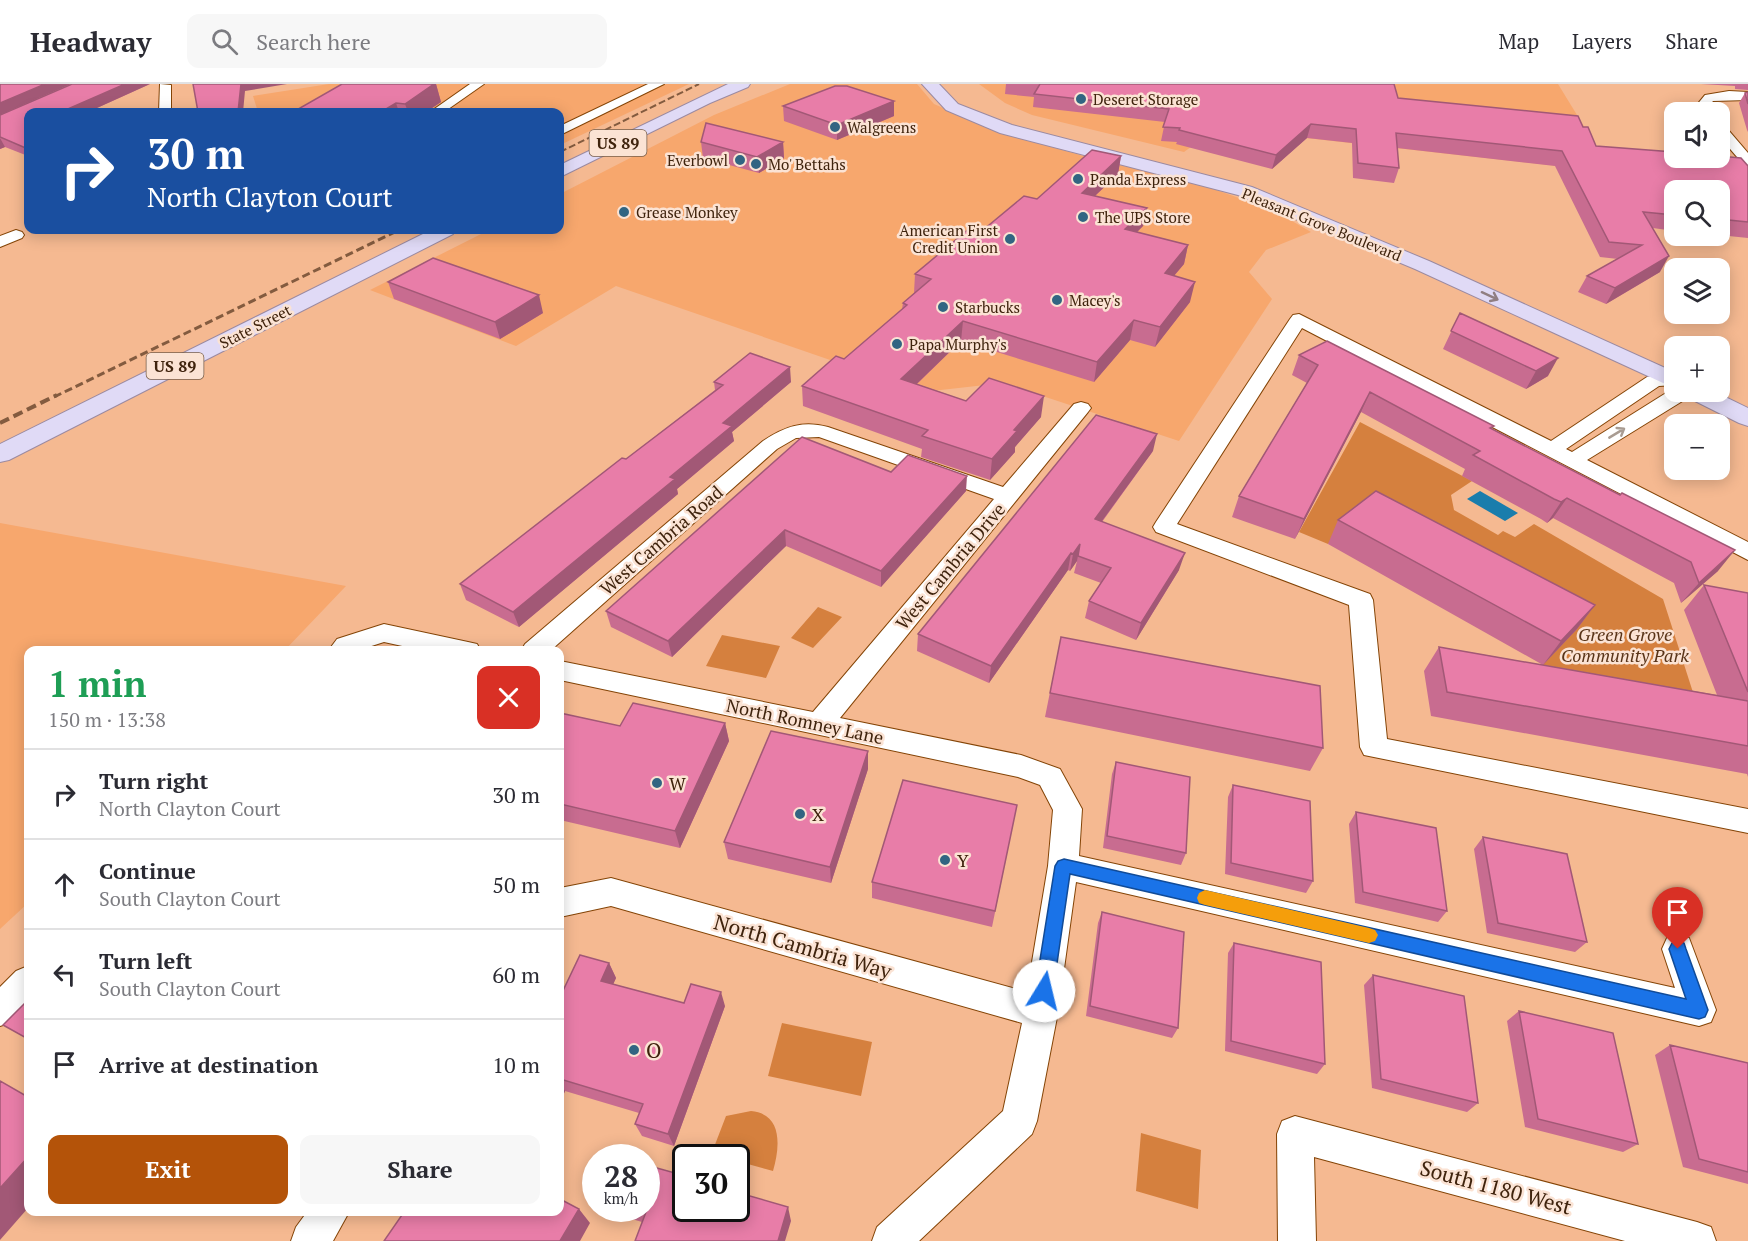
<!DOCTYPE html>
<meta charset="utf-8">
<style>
:root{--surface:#fff;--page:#f7f7f7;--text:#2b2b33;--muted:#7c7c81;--line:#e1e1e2;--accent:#b45309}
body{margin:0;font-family:"PT Serif",serif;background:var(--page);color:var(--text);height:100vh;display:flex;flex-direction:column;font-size:22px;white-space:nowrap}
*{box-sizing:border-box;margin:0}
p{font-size:20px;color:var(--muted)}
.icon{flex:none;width:33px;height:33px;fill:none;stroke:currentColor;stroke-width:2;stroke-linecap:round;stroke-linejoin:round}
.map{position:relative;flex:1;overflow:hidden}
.details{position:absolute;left:24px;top:562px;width:540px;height:570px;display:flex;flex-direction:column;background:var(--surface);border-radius:12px;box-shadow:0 3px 15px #0003}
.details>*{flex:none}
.top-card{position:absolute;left:24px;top:24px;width:540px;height:126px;border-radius:12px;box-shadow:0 3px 15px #0003;background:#1a4fa0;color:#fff;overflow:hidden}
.controls{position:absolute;left:1664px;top:18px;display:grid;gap:12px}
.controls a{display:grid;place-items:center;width:66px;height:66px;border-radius:12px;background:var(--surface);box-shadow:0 3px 15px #0003;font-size:30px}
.speed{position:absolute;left:582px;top:1060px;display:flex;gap:12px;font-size:30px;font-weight:700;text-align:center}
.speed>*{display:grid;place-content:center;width:78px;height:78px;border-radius:50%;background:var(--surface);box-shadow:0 3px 15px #0003;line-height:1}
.speed small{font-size:15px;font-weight:400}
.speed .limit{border:3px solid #111;border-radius:9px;background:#fff;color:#111}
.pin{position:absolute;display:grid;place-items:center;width:51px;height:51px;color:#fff;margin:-62px -26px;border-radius:50% 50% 50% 0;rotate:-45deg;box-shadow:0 0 6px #0007}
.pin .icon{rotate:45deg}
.me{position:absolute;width:66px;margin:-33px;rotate:9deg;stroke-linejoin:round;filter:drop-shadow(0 0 4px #0008)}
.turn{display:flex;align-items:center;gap:21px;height:126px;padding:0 24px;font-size:27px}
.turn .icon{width:78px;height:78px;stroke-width:2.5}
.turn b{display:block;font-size:42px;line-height:51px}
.round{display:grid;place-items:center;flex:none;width:63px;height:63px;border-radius:12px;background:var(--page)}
.headline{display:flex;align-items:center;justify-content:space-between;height:102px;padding:0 24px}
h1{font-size:36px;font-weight:700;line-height:45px;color:#1e9e55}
.primary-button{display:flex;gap:12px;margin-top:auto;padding:12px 24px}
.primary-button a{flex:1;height:69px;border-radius:12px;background:var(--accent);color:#fff;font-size:24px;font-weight:700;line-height:69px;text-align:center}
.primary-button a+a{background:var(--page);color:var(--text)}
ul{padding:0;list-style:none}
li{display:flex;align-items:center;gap:18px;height:90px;padding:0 24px;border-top:2px solid var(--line)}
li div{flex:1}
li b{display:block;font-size:22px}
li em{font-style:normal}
header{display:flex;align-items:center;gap:36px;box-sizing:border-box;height:84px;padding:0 30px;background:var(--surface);border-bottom:2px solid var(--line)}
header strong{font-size:28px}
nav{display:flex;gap:33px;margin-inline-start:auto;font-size:21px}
.search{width:420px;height:54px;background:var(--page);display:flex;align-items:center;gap:15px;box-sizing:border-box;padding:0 21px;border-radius:12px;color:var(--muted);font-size:22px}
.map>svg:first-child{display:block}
</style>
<header>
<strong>Headway</strong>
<div class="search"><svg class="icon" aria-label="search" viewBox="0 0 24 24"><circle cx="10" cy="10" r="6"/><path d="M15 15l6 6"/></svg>Search here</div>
<nav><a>Map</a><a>Layers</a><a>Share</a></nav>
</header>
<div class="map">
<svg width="1748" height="1157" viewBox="0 0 1748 1157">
<rect width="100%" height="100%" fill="#f5b991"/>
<path fill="#f7a76d" d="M329,0H689L560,61V28H258L253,12Z
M790,0H917L934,20L998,48L1087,73L1205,102L1273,126L1311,148L1266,166L1249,188L1272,215L1179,357L1003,299L923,308L616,202L516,262L370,206L489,146H560V110L714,31Z
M979,0H1558L1612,88L1217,44L1184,68L1032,31L1005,19Z
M0,439L346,502L284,567H28V819L0,845Z"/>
<path fill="#d5803e" d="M1360,338L1472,397L1451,411L1454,426L1498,451L1503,447L1515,453L1534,440L1663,515L1698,624L1561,600L1543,581L1365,431L1328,460L1299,448Z
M818,523L842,533L813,564L791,554Z
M722,551L780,562L766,594L706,582Z
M782,939L872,958L861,1012L768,992Z
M751,1027C783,1030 780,1063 773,1087L737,1077L736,1074L711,1071L726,1032Z
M1141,1049L1201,1066L1198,1125L1136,1107Z"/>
<path fill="#1a7dac" d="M1480,407L1518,429L1505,437L1467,415Z"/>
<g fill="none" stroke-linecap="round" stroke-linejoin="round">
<g stroke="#844406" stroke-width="2">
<path id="minor" d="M160,0L171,1V28H159Z
M470,0H484L444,28H430Z
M648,0H664L560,51V42Z
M1729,7L1748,8V16L1713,17L1709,22L1713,28H1701L1696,22L1705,11Z
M1719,40L1724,41L1748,69V81L1743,80L1719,52Z
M16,146L22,148L24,151L22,154L0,163V152Z
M1299,230L1551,357L1647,293L1674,289V301L1659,302L1566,365L1572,368L1674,304V308H1691L1689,313L1587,376L1748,458V476L1302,244L1177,440L1370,510L1373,516L1387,655L1748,725V749L1364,671L1360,663L1349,521L1156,448L1153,443L1156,438L1290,235L1293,231Z
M1081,318L1088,320L1091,324L1088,328L840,634L1021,671L1060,685L1082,725L1079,772L1675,904L1662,865L1667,854L1678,850L1689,854L1716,926L1711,938L1699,942L1076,798L1058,928L1037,1037L1032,1050L919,1157H872L877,1143L1003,1027L1022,939L611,822L560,833V804L611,794L1027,908L1048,782L1053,726L1040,701L1018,693L560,596V577L813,628L994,415L819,353L796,354L777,365L550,567H521L525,560L763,357C784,343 802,336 828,343L1003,403L1074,320Z
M384,540L468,558L477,560L481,567H425L384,558L356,567H328L337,555Z
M28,882V921L12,938L0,942V903L16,887Z
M1295,1032L1697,1138L1711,1143L1716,1157H1625L1314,1073L1316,1157H1278L1277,1050L1282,1037Z
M307,1128H349L333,1157H291L296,1143Z"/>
</g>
<g stroke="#9b8aa1" stroke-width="2">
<path id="primary" d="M728,0H750L748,3L710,19L560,93V81Z
M922,0H939L958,20L1012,41L1252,103L1429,177L1674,288V304L1415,185L1238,111L1000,49L946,26Z
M431,146H456L453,150L9,376L0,378V360Z
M1684,308H1715L1748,324V342L1739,339L1687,313Z"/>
</g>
<use href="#minor" fill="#fff" fill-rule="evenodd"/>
<use href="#primary" fill="#e0daf6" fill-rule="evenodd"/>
<path stroke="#835b3f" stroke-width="2" stroke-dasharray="7 3" stroke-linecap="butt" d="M560,68L699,0"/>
<path stroke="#835b3f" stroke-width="3" stroke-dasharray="8 4" stroke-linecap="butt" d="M54,313L399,146"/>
<path stroke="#835b3f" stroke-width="4" stroke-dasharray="10 5" stroke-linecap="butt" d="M0,339L57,311"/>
</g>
<path fill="#c86c90" d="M150,0L88,28H28V72L5,63L0,65V31Z
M342,0H436L441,18L426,28H293Z
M1006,0H1394L1398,14L1583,43L1596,62L1748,82V154L1719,151V106H1674V147L1653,144L1660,188L1606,220L1578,208L1587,192L1618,175L1600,173L1555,82L1397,64L1399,84L1394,99L1353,94L1352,59L1307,54L1272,85L1176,60L1177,58L1161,57L1165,38L1033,23L1034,13L1005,10Z
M1701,0H1748V6L1735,5V2Z
M1748,8V48L1747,46L1739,19L1745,9Z
M894,17V32L837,56L784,37L783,22Z
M701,58H783L784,74L759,89L703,74Z
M1121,72L1118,90L1095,112L1147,124L1143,142L1137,148L1188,161L1184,180L1174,192L1190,218L1155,263L1130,256L1094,298L961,257L917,300L966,317L1041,333L1015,363V368L990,396L921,373L922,365L803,322L802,302L844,275L902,225L903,219L914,209L915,190L983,146L1037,115Z
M388,198L543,229L500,255L394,215Z
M1460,229L1548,292L1526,305L1443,265Z
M1299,271L1492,345L1718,487L1681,519L1674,499L1553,434L1547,439L1541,435L1462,392L1465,385L1361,328L1295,455L1232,433L1239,412L1307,299L1292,291Z
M714,298H791L732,348L734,357L677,405L678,410L519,543L466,516L460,500L626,375L715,306Z
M1153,367L1102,438L1179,486L1136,556L1085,534L1089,517L1101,499L1074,489L1077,477L1070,487L1068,486L989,599L917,567L918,550Z
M891,388L966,407L881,503L786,462L672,573L611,543L606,527Z
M1338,436L1595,521L1577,545L1543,581L1328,460Z
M1704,501L1748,509V693L1747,690L1431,632L1424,587L1439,563L1717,611L1684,526Z
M1061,553L1323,664L1310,687L1045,633Z
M560,629L620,642L725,639L729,657L680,764L560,736Z
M1116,678L1186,769L1181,781L1103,764L1112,690Z
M868,685L831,799L728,775L724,758Z
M1233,701L1313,797L1306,809L1225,790L1228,713Z
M1017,721L992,843L872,814V798Z
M1356,728L1447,827L1438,838L1355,819L1349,740Z
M1483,753L1587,858L1575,868L1487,849L1474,765Z
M1102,828L1178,944L1172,954L1086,932L1098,839Z
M1234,859L1325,980L1317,990L1225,967L1228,869Z
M609,879L616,894L613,900L684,919L725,922L674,1062L642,1052L635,1040L639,1029L565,1007L560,1019V913Z
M1373,891L1478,1019L1467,1028L1372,1004L1364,901Z
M1519,927L1638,1060L1623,1068L1525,1043L1507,937Z
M1670,961L1748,979V1100L1683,1083L1655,971Z
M625,1125H646L791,1137L642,1138L632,1135Z"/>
<path fill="#a25876" d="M45,0H71L0,31V19Z
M125,0H150L88,28H61Z
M241,0H287L245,7L243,28H238Z
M434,0H436L441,18L426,28H408L405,20Z
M894,17V32L837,56V41Z
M396,19L399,28H381Z
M1311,40L1307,54L1272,85L1276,71Z
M0,54L5,63L0,65Z
M783,58L784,74L759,89L757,73Z
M1121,72L1118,90L1079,127L1082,109Z
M1147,124L1143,142L1121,164L1125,145Z
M1188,161L1184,180L1160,208L1165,189Z
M1669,172L1660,188L1606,220L1615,204Z
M1195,198L1190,218L1155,263L1160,243Z
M539,211L543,229L500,255L495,238Z
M1134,236L1130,256L1094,298L1097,278Z
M963,237L961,257L901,315V295Z
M1558,274L1548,292L1526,305L1536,287Z
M790,283L791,298L732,348L734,357L677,405L678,410L519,543L513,528L670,393L723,339Z
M1370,308L1361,328L1295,455L1304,435Z
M1044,312L1041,333L1015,363V368L990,396L992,375L1014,346Z
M1157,350L1153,367L1091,452L1095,435Z
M967,392L966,407L881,503V487Z
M1567,414L1553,434L1547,439L1561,418Z
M785,446L786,462L672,573L668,557Z
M1080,460L1077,477L1070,487L1073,470Z
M1735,466L1718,487L1681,519L1699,499Z
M1071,469L1068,486L989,599L991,582Z
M1185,469L1179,486L1136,556L1141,539Z
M1595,521L1577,545L1543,581L1561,557Z
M725,639L729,657L680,764L675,747Z
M868,667V685L831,799L830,783Z
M609,879L616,894L608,912L601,897Z
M721,908L725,922L674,1062L668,1050Z
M560,999L565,1007L560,1019Z
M28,1073V1124L0,1156V1104Z
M788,1123L791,1137L785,1157H778Z
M579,1125L590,1139L580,1157H560Z"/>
<path fill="#e87da8" stroke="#a25876" stroke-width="1.5" d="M0,0H45L0,19Z
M72,0H125L61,28H28V65L0,53V31Z
M193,0H241L238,28H198Z
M342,0H434L405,20L396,19L381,28H293Z
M1040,0H1394L1398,14L1578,32L1583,43H1588L1596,62L1674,68V74H1719V72L1741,74L1748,82V138L1719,135V106H1674V131L1643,128L1669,172L1615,204L1587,192L1642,161L1609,158L1562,67L1396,49L1399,84L1358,79L1356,45L1311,40L1276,71L1179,46L1180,44L1163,43L1169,25L1034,10Z
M835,2H847L894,17L837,41L783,22Z
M1748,8V20L1745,9Z
M125,27L124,28H99Z
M706,39L783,58L757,73L701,58Z
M1092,66L1121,72L1082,109L1147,124L1125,145L1188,161L1165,189L1195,198L1160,243L1134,236L1097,278L963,237L901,295L966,317L989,294L1044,312L1014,346L1017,347L992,375L922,352L928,346L802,302L836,272L844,275L907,221L903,219L931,195L915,190L971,143L983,146L1024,112L1037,115Z
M433,174L539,211L495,238L388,198Z
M1460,229L1558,274L1536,287L1451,247Z
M1327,257L1494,342L1490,344L1620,411L1622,409L1735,466L1699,499L1691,478L1567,414L1561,418L1554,415L1473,371L1480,367L1370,308L1304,435L1239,412L1318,281L1299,271Z
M750,269L790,283L723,339L732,342L670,393L675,395L513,528L460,500L622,374L626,375L723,301L714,298Z
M1096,331L1157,350L1095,435L1185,469L1141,539L1089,517L1111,484L1078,472L1080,460L1073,470L1071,469L991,582L918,550Z
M802,353L891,388L908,371L967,392L881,487L785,446L668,557L606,527Z
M1376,407L1595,521L1561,557L1338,436Z
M1704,501L1748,509V608Z
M1061,553L1320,602L1323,664L1050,609Z
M1439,563L1748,617V662L1447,608Z
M633,619L725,639L675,747L560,720V629L620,642Z
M771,647L868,667L830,783L724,758Z
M1116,678L1190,693L1186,769L1107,752Z
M903,696L1017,721L995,827L872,798Z
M1233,701L1310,717L1313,797L1231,779Z
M1356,728L1436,744L1447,827L1363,808Z
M1483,753L1567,770L1587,858L1498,839Z
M1102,828L1184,848L1178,944L1090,922Z
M1234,859L1321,878L1325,980L1231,957Z
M580,871L609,879L601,897L684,919L691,900L721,908L668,1050L635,1040L643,1020L560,995V913Z
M1373,891L1464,912L1478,1019L1381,995Z
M28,916V955L3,941Z
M1519,927L1613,949L1638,1060L1538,1035Z
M1670,961L1748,979V1088L1699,1075Z
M0,997L28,1013V1073L0,1104Z
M646,1081L686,1092V1125H736V1108L788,1123L778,1157H635L646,1128L635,1125H646Z
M560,1115L579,1125L560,1157H384L404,1128H560Z"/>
<defs><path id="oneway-shaft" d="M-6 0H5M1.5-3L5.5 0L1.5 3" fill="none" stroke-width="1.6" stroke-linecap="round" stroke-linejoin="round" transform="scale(1.5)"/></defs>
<use stroke="#907e82" href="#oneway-shaft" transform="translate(1490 212) rotate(25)"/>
<use stroke="#a99c92" href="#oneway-shaft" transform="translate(1617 349) rotate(-31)"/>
<path fill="#1a73e8" stroke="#114b97" stroke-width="1.5" d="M1064,775L1686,915L1669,865L1672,859L1678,857L1684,859L1686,865L1708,926L1705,933L1699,935L1070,790L1053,907L1050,913L1044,916L1038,913L1035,907L1055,782L1058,777Z"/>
<path fill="#f59e0b" d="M1205,806L1369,844L1375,846L1378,851L1375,857L1369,859L1205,821L1199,819L1197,814L1199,809Z"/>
<g fill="#326582" stroke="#fbe3d4" stroke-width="2">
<circle cx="1081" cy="15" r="6"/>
<circle cx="835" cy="43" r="6"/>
<circle cx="740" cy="76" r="6"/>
<circle cx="756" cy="80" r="6"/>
<circle cx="1078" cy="95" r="6"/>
<circle cx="624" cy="128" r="6"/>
<circle cx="1083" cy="133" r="6"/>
<circle cx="1010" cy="155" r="6"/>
<circle cx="1057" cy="216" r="6"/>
<circle cx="943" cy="223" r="6"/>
<circle cx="897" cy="260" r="6"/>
<circle cx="657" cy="699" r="6"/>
<circle cx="800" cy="730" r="6"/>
<circle cx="945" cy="776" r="6"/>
<circle cx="634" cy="966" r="6"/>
</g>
<g text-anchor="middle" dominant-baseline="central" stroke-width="5" stroke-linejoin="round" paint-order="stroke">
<g font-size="15" fill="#3f230d" stroke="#fbe3d4" text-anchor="start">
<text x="1093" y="15">Deseret Storage</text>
<text x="847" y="43">Walgreens</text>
<text x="728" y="76" text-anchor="end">Everbowl</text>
<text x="768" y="80">Mo' Bettahs</text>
<text x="1090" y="95">Panda Express</text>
<text x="636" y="128">Grease Monkey</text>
<text x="1095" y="133">The UPS Store</text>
<text x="998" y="146" text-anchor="end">American First<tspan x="998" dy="17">Credit Union</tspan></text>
<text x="1069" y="216">Macey's</text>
<text x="955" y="223">Starbucks</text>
<text x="909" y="260">Papa Murphy's</text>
</g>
<g font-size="15" fill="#3f230d" stroke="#fbe3d4">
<text transform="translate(1322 140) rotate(22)">Pleasant Grove Boulevard</text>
<text transform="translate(255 242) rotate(-27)">State Street</text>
</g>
<g fill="#fbe3d4" stroke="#775d49" stroke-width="1.5">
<rect x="589.5" y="46" width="57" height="26" rx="4.5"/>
<rect x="146.5" y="269" width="57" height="26" rx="4.5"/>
</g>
<g font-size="16" font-weight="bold" fill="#3f230d">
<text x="618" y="59">US 89</text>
<text x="175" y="282">US 89</text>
</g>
<g font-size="18" fill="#3f230d" stroke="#fbe3d4">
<text transform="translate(661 456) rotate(-41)">West Cambria Road</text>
<text transform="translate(950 482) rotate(-50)">West Cambria Drive</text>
<text transform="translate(805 637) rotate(12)">North Romney Lane</text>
</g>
<g font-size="18" font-style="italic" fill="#593418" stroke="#fbe3d4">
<text x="1625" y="550">Green Grove<tspan x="1625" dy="21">Community Park</tspan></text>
</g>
<g font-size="18" fill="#3f230d" stroke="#fbe3d4" text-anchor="start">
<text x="669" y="699">W</text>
<text x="812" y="730">X</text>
<text x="957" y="776">Y</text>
</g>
<g font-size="21" fill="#3f230d" stroke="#fbe3d4">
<text transform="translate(803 862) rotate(16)">North Cambria Way</text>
<text transform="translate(1496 1103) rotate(15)">South 1180 West</text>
</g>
<g font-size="21" fill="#3f230d" stroke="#fbe3d4" text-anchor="start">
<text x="646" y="966">O</text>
</g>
</g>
</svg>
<div class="controls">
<a><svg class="icon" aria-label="sound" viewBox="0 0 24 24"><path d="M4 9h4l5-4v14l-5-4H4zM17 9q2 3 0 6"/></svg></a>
<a><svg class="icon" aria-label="search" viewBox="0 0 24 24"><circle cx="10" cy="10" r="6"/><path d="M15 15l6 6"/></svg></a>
<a><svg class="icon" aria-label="layers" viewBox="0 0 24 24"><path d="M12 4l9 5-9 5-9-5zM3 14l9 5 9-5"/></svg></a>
<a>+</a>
<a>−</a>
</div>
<div class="speed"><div>28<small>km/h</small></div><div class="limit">30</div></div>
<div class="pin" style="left:1678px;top:865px;background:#d93025"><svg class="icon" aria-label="arrive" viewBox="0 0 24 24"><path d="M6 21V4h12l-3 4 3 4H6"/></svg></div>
<svg class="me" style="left:1044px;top:907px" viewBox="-20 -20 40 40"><circle r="19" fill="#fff"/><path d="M0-13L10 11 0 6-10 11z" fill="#1a73e8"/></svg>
<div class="top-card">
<div class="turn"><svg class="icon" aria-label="right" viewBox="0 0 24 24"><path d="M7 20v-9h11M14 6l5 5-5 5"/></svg><div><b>30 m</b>North Clayton Court</div></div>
</div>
<section class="details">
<div class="headline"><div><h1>1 min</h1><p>150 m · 13:38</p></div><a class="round" style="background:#d93025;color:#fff"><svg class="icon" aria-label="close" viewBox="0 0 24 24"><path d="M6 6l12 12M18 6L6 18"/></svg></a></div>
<ul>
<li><svg class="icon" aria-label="right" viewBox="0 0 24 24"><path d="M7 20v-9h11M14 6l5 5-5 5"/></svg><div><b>Turn right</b><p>North Clayton Court</p></div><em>30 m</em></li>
<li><svg class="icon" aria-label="ahead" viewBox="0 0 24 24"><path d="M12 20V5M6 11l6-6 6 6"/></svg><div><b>Continue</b><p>South Clayton Court</p></div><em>50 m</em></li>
<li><svg class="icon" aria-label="left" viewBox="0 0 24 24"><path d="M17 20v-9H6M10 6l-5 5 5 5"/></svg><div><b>Turn left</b><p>South Clayton Court</p></div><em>60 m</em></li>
<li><svg class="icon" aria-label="arrive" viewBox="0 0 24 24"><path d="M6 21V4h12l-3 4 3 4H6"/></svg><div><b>Arrive at destination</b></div><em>10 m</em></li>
</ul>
<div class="primary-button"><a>Exit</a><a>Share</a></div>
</section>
</div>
